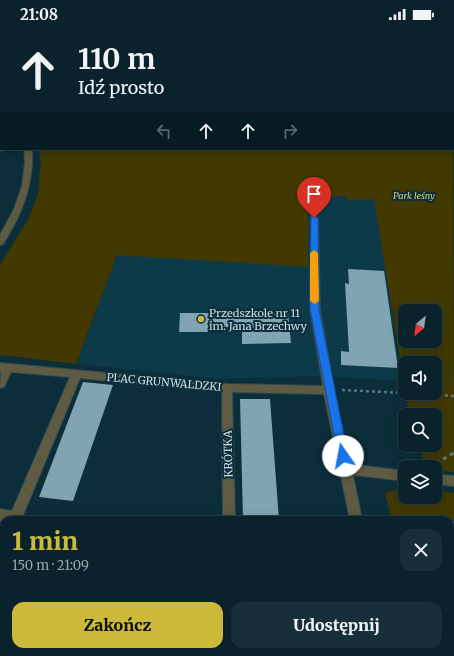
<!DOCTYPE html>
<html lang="pl">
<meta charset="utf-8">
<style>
:root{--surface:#09222c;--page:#172f38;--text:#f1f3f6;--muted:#99a4a9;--line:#293f48;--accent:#cbba39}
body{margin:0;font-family:Merriweather,serif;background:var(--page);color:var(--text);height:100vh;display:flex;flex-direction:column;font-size:15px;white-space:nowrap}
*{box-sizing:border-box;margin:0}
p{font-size:13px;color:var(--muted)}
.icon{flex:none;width:22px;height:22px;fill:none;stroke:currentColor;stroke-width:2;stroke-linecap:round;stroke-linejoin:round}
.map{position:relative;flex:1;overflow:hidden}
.drawer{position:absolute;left:0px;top:488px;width:454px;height:140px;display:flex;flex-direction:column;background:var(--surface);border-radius:12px 12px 0 0;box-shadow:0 2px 10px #0003,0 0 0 1px var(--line)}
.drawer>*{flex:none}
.top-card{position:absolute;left:0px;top:0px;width:454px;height:122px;box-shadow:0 2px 10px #0003,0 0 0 1px var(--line);background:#09222c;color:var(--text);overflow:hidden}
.needle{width:26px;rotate:209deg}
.tools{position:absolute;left:398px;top:276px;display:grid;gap:8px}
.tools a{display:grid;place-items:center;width:44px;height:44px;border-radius:8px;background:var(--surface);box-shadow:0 2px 10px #0003,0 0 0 1px var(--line);font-size:20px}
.pin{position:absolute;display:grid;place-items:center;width:34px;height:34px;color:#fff;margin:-41px -17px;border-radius:50% 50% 50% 0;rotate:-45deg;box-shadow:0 0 4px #0007}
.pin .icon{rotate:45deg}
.me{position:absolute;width:44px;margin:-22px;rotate:348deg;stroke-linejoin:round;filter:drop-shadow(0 0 3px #0008)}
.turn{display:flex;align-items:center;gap:14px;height:84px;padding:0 12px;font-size:18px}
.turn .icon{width:52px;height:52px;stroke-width:2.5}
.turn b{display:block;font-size:28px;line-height:34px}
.lanes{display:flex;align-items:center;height:38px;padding:0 12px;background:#0003;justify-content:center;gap:20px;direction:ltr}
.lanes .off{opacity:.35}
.round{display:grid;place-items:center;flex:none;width:42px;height:42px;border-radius:12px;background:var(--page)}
.headline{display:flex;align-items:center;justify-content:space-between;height:68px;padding:0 12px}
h1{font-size:24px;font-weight:800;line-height:30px;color:var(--accent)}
.button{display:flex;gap:8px;margin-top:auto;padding:8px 12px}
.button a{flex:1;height:46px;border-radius:12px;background:var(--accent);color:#111;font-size:16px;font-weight:800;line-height:46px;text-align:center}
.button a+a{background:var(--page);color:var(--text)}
.status{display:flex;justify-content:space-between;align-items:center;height:28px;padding:0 20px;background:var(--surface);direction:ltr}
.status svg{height:11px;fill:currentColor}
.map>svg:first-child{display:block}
</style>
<div class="status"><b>21:08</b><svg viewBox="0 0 49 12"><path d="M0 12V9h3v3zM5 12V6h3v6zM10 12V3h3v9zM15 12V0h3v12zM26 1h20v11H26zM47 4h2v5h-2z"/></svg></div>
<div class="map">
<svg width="454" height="628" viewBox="0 0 454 628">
<rect width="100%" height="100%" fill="#0c2e3a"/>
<path fill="#0d3a49" d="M376,166L401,353L319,348L220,351L77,336L117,226L308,238V169Z"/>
<path fill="#413900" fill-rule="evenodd" d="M22,0H422V1H22Z
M453,47L454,444L435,442V439H426L419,417H435V387H410L405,365H435V335H405V362L374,171L346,172V168L308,169V239L117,227L76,336L0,327V237L30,188L38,165L41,135L39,121H453ZM405,283H435V313H405Z
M403,459H405V469H435V462L454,465V492H392L385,465Z"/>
<path fill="#81a4b2" d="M348,241L384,243L398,340L341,337V323L349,324L345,255L349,256Z
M180,285H288L291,315L242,316V299H208V304H179Z
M83,354L113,357L73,473L39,469Z
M240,371H270L279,492H243Z"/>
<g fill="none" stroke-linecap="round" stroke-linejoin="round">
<g stroke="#2b4a55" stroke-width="2">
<path id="minor" d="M11,0H17V1H11Z
M0,36H1V40H0Z
M0,119L1,121H5L3,122L0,123Z
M24,121H32C34,156 22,187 3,216L0,217V207L14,181L22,158L25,134Z
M311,188H314L318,190L320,281L334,362L350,436L405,443V453L353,447L362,492H350L324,366L232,364L235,492H223L222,364L80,350L21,492L0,493V481L12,483L70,349L11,344L4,359L0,360L1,343H0V335L227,356L323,358L310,281Z
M435,446L454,448V458L435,456Z
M450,592H454V606H450Z
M212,624H226L225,628H211Z
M380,624H394L395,628H381Z"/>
</g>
<path stroke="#5b7680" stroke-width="2.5" stroke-dasharray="3 3" stroke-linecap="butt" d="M342,362L405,365
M415,365L454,368"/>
<path stroke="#5b7680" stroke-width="3" stroke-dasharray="4 4" stroke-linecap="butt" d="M429,439L454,425
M450,495H454
M450,572L454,576
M420,626L454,624
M232,627L267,624
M322,627L371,624"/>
<use href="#minor" fill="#5f5b42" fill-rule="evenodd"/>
</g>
<path fill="#1a73e8" stroke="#114b97" d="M311,188H314L318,190L319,281L348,428L347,431L343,433L339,431L338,428L310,281Z"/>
<path fill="#f59e0b" d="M314,222L318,225L319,273L315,276L310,273V225Z"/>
<circle fill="#cbba39" stroke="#0c2e3a" stroke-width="1.5" cx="201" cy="291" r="4"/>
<g text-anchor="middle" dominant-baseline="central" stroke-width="4" stroke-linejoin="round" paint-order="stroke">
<g font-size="9" font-style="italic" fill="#dacd71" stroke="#0c2e3a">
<text x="414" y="167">Park leśny</text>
</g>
<g font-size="11" fill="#cbdde4" stroke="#0c2e3a" text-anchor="start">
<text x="209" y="285">Przedszkole nr 11<tspan x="209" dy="13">im. Jana Brzechwy</tspan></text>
</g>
<g font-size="11" fill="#cbdde4" stroke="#0c2e3a">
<text transform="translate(164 354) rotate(5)">PLAC GRUNWALDZKI</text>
<text transform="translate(228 426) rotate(-91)">KRÓTKA</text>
</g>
</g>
</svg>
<div class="tools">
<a><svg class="needle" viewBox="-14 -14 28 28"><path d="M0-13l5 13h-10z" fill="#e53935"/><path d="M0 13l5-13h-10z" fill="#99a4a9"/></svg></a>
<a><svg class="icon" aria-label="sound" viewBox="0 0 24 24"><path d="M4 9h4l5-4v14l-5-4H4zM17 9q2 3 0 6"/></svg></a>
<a><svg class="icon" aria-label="search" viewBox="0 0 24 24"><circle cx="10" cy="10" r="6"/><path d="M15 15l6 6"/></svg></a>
<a><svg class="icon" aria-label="layers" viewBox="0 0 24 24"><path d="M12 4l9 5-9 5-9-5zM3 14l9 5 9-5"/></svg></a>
</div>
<div class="pin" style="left:314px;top:190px;background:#d93025"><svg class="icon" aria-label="arrive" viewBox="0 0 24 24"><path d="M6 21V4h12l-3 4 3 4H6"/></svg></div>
<svg class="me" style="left:343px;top:428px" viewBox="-20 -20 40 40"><circle r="19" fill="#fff"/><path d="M0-13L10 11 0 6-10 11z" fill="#1a73e8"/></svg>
<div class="top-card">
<div class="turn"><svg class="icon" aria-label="ahead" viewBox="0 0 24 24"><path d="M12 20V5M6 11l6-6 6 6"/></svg><div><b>110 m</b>Idź prosto</div></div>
<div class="lanes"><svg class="icon off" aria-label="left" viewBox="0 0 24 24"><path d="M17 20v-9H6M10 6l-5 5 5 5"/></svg><svg class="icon" aria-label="ahead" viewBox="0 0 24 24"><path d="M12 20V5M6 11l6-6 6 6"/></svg><svg class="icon" aria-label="ahead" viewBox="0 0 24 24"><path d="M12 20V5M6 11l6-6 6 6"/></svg><svg class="icon off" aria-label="right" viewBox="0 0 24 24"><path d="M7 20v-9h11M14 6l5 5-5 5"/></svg></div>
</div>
<section class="drawer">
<div class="headline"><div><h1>1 min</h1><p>150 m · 21:09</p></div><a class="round"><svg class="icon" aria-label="close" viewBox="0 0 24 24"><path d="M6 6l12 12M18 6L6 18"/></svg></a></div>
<div class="button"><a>Zakończ</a><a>Udostępnij</a></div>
</section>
</div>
